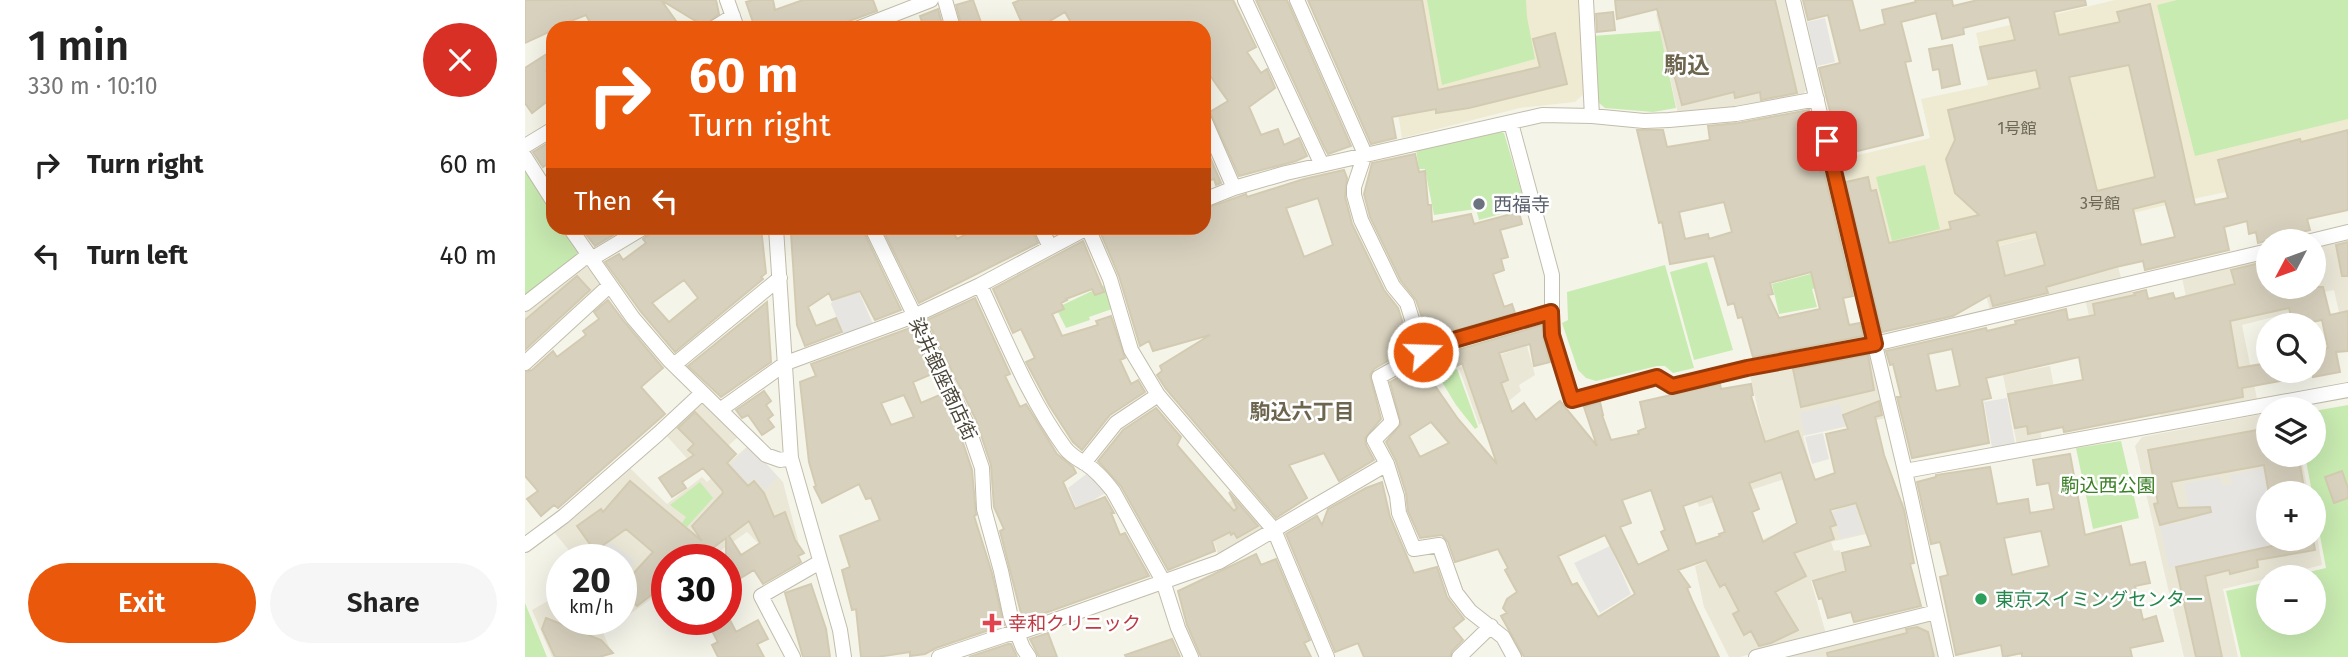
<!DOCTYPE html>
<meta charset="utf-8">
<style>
:root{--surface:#fff;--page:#f6f6f6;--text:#222;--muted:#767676;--accent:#ea580c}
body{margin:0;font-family:"Fira Sans","Noto Sans JP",sans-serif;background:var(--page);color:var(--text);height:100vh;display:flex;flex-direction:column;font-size:26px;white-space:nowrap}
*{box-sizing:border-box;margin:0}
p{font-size:23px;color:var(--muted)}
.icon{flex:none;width:38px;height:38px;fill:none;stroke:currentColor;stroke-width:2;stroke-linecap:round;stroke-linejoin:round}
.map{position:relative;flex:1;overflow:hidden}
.side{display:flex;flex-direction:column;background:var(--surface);width:525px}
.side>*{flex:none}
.top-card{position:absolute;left:21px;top:21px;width:665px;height:214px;border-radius:21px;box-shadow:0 7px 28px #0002;background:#ea580c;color:#fff;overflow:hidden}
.needle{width:46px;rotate:229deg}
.controls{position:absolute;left:1731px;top:229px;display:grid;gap:14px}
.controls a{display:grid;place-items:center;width:70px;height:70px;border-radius:50%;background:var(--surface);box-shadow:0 7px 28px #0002;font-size:35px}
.speed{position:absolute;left:21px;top:544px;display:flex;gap:14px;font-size:35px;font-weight:700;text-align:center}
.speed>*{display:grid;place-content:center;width:91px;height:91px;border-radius:50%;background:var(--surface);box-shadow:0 7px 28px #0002;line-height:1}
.speed small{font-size:18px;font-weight:400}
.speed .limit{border:10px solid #d22;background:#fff;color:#111}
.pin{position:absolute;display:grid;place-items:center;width:60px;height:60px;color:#fff;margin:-30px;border-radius:14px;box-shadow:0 4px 10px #0006}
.me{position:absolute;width:77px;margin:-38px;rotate:70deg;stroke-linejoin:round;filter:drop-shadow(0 0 5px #0008)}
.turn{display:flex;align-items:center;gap:24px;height:147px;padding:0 28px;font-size:32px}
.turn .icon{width:91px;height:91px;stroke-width:2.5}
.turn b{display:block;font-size:49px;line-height:60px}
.then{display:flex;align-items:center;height:66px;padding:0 28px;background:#0003;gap:14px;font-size:26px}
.round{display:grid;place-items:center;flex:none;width:74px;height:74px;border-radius:37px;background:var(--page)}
.head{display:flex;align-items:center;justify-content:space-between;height:119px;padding:0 28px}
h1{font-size:42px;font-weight:600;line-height:52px}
.primary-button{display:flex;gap:14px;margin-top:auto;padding:14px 28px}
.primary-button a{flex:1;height:80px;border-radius:42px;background:var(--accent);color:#fff;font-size:28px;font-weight:600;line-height:80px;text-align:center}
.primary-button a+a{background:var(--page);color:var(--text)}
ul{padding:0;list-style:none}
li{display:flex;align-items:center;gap:21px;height:91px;padding:0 28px}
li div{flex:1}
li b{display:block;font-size:26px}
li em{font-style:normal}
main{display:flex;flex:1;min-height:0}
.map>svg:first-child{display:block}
</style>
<main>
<section class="side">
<div class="head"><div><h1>1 min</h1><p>330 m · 10:10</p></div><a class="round" style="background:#d93025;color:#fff"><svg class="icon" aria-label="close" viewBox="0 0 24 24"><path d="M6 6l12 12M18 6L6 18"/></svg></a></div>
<ul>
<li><svg class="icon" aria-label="right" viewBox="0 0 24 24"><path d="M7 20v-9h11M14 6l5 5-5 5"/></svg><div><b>Turn right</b></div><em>60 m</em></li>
<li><svg class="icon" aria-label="left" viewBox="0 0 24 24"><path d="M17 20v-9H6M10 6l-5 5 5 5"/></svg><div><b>Turn left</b></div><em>40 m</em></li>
</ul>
<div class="primary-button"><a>Exit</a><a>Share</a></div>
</section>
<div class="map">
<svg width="1823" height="657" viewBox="0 0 1823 657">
<rect width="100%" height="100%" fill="#f5f4e9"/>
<path fill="#eae7d7" d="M1192,0H1260L1281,90L1276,97L1207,109L1153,114L1131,14Z
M1580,220L1597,281L1466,313L1449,252Z
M1823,238V353L1809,290L1762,299L1764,313L1717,325L1732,399L1636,418L1620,345L1573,354L1560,299L1607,288L1620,344L1669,334L1657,278L1743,257V287H1788L1789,246Z
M57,262L75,280V284L0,354V306Z
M1002,346L1010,375L994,385L996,391L954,425L934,368Z
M1340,350L1345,353L1361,418L1278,436L1287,470L1174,507L1161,469L1241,445L1224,371Z
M1525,366L1530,393L1509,399L1517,440L1492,445L1478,375Z
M181,402L214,436L174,472L141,435L175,403Z
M1743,413V455H1776L1783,493L1743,494V539H1788L1789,520L1797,565L1698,589L1713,657H1659L1610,446L1617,437Z
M224,445L258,482L274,544L249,559L222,532L182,560H142V588L95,621L96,560H52L29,532L105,468L142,504L177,477L182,482Z
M713,496L739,526L738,530L694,556L680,518Z
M1379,501L1382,519L1380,525L1306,542L1309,551L1315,550L1320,570L1286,581L1301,634L1215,657H1204L1179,607L1170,566L1331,502L1336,515Z
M37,593V620H89L90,621L77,630L87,654L76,657H27L7,610Z
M1398,619L1406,623L1414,657H1254Z"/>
<path fill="#efebd3" d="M854,0H1056L1061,92L1050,102L995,108L877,138Z
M1590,0H1823V167L1658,201L1339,278L1312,160L1405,138L1396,99L1463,85L1451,33Z"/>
<path fill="#c8ebb1" d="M902,0H1001L1002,17L1010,59L917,85Z
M1652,0H1823V119L1670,156L1632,5Z
M1135,31L1151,108L1128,112L1080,108L1074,103L1067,36Z
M976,132L979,133L1001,207L954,220L951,209L909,215L900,169H894L891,150Z
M1400,165L1415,229L1367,241L1351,177Z
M0,170L28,213V228H38L57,256L0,299Z
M1182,262L1208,350L1169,360L1145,272Z
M1323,264L1327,279L1287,289L1292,307L1254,314L1247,284Z
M1140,265L1169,368L1148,373L1140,366H1132L1071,381L1061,378L1053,370L1037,323L1043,320L1042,292Z
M582,284L590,308L564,317L565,320L541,328L531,308Z
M932,369L953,427L950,429L931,405L914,377Z
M1823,405V657H1716L1701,591L1743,582V623H1788V578L1762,577L1801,568L1780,455H1788L1789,411Z
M1596,441L1614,518L1568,529L1551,448Z
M175,482L188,498L162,527L157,523L161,517L145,505Z
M0,603L22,657H0Z"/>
<path fill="#e7e5e1" d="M1300,18L1310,62L1292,66L1282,22Z
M334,292L348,324L319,335L306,304L308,300Z
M1482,398L1490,444L1467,448L1459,402Z
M1315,404L1320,426L1280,435L1275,413Z
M1298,433L1304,459L1287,464L1280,437Z
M225,446L253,477L240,490L229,478L222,484L205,464Z
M1738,468L1744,493L1743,498L1733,500L1735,509L1743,508V539H1751L1752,545L1644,568L1635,526L1667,520L1659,484L1695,477L1698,486L1707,484L1705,475Z
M564,472L582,492L552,510L543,488Z
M1330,505L1338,532L1316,539L1308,512Z
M85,542L110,561L96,579V560H69L75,550Z
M1085,546L1106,594L1075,613L1049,563Z"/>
<path fill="#d8d1be" stroke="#d3cbb1" stroke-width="2" fill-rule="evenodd" d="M0,0H136L156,28H68L61,15L28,28V30L0,43Z
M136,0H191L194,14L179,26Z
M228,0H248L250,10L278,0H348L352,11L305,28H230L221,2Z
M448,0L458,28H437L431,5Z
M495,0H708L731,47L722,52L736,73L742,69L750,88L724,107L736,135L753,129L759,145L774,138L782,156L771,161L714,176L685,112L703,101L679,67V28H549L540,12L513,28H499L488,3Z
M731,0H762L826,146L803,154L799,147Z
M783,0H897L913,90L1015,67L1008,39L1030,33L1042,84L944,108L911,113V109L867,117L871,138L846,144Z
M1090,0H1250L1272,93L1236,100L1235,92L1210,98L1209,92L1157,105L1132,9L1092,19Z
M1278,0H1327L1335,31L1360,24L1357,10L1391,2L1390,0H1427L1428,6L1453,0H1560L1561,5L1529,12L1534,35L1595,22L1592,12L1625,4L1670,205L1703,198L1693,160L1775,139L1776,142L1823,130V210L1782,219L1785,230L1733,243L1731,232L1724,234L1722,221L1699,227L1704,250L1620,270L1618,261L1591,267L1521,287L1523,293L1468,306L1465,295L1428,316L1357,332L1321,182L1343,177L1346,191L1351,190L1364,243L1426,229L1424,222L1454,215L1430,193L1421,159L1430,140L1423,110L1515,88L1511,70L1463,79L1455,47L1490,40L1484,17L1438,28L1439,34L1417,39L1411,13L1376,22L1386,61L1380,62L1398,135L1316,155L1294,68L1315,63L1303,15L1283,20ZM1604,65L1630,177L1572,191L1544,77ZM1640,201L1650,237L1616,245L1608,209ZM1511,232L1520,265L1480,276L1472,241Z
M413,9L418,28H399L395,16Z
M1088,12L1090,30L1072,32L1071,14Z
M1427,45L1435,84L1417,88L1414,69L1408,70L1404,49Z
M28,50V66L21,71L28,81V97L7,113L0,103V68Z
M1284,110L1290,136L1286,137L1295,172H1299L1328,296L1318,298L1324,325L1335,323L1338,336L1228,357L1217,317L1213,318L1209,303L1203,305L1189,256L1145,264L1137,222L1134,223L1112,130H1138L1142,147L1185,140L1183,126L1213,123ZM1199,202L1207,232L1184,239L1183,234L1160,239L1154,212ZM1286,272L1295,309L1254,318L1243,295L1248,294L1245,283Z
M28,140V160L18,167L8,152Z
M679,143L696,183L691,185L689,179L679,182Z
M890,154L894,172L900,171L903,205H906L907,222L946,214L949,224L994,212L997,224L975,230L983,257L976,259L979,270L968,274L979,307L987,304L990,313L904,338L891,300L876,281L845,217L839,194L847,163Z
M819,170L822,178L820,197L827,224L859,290L873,308L881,333L865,341L871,356L849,369L845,375L856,419L840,438L841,445L849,460L814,481L799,453L764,465L782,498L751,518L641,389L632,375L637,371L635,366L685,335L628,351L624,341L615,346L594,276L576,234L594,228L596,234L607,230L608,233L621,228H679V209L721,194L722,197L779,179ZM793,198L808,245L779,257L761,208Z
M56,228H100L70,246Z
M270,228H337L376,310L350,320L335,291L307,300L304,293L283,307L291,326L311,318L317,332L280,346L272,325L266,233Z
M357,228H426L432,239L453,228H506L513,243L394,303Z
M128,229L236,228L241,273L236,277L238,279L150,352L116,312L80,262L94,254L98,260L121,243L118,239L126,233ZM159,280L173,298L144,322L127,303Z
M558,241L579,292L570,295L567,289L541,299L542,300L536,303L539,309L527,314L537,336L573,325L571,321L586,316L600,358L595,360L606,384L613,380L620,392L585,415L557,450L548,442L524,405L501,362L510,358L496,329L488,333L468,289Z
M1823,242V276H1817L1811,245Z
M1743,261V287H1798L1805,315L1823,311V351L1811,352L1815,372L1788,377V351L1803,348L1797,320L1775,324L1774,319L1767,321L1764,308L1705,321L1713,368L1743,363V371H1777V377L1717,388L1718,397L1539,432L1538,427L1503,434L1502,426L1490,428L1483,394L1558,380L1554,357L1461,378L1466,398L1457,400L1464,443L1387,458L1372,397H1376L1368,364L1365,365L1361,351L1461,328L1462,331L1491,324L1490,321L1541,309L1543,320L1570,315L1568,304L1610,295L1609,293L1621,290L1623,299L1648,293L1650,299L1710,284L1706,270ZM1427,349L1435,386L1411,391L1403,354Z
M52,276L65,290L0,350V320Z
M450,298L485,374L480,376L495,407L501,404L532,454L548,467L551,473L538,482L550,509L580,497L589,513H586L595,535L600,533L624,576L498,621L475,531L479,529L469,507L466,465L451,420L402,320Z
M83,300L101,324L138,368L116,387L140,414L33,508L29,505L16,516L2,499L13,491L0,476V372L7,370L28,351L32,357L61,335L58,331L74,319L69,312Z
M242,302L246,362L196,397L163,366Z
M1017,325L1018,337L1025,362L1009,366L1005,344L974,353L983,380L976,383L987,412L999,403L1011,420L1035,401L1072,446L1059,407L1075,402L1078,415H1077L1086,440L1114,434L1113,431L1121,428L1115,402L1195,384L1196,389L1226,384L1228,395L1226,396L1240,442L1273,431L1290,480L1310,473L1301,434L1323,429L1318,415L1354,401L1357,415L1350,417L1359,455L1379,510L1389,563L1385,564L1396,606L1329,622L1326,612L1303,618L1297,598L1294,599L1288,581L1321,571L1317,553L1346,546L1331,503L1305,510L1311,525L1305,527L1309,539L1269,553L1281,576L1250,592L1273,630L1246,643L1234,646L1226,631L1219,635L1208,614L1214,611L1200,584L1195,587L1181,560L1153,570L1165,587L1162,588L1167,600L1194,657H999L976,616L982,613L978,608L982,599L992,592L980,570L983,568L973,549L930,562L923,542L917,535L895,538L883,511L881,493L871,461L861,442L876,424L865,382L912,356ZM937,363L972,464L933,419L906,380ZM906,422L924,443L895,457L884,436ZM1256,472L1272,523L1238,542L1227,512L1234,509L1224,483ZM1126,490L1140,530L1136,532L1144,550L1113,565L1095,527L1106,523L1097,500ZM1187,496L1200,532L1194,534L1195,536L1171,544L1158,506ZM1080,535L1110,594L1073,617L1052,583L1047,585L1033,556Z
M385,328L407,374L388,382L396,403L417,394L433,428L447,470L451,515L449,516L467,573L479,625L411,648L400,654L385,656V652L352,657H336L331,609L327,610L317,570L325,567L315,536L355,520L346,498L341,499L334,484L297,503L289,487L291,486L284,462L275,382L291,376L286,364ZM379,395L389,417L366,425L356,403Z
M1343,355L1349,390L1276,407L1268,369Z
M239,391L246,401L241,405L248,415L243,419L249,427L237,435L223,415L217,418L211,410Z
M631,408L656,437L652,445L709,511L712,508L704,492L733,526L712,538L709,533L706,535L705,532L687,541L690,551L643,570L596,486L573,461L598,430Z
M170,412L211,454L202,463L223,486L229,481L239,493L249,517L260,512L270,540L279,553L273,556L276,562L238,584L229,570L201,587V538L172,560H142V583L112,606L96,590V587L128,552L101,529L70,551L52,526L76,509L78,512L105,481L177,541L167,526L198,493L197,490L178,468L157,482L161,488L147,497L134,478L169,455L163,450L169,444L153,428ZM224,521L235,543L216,555L204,536Z
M1743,428V455H1763L1764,460L1774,459L1780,494H1744L1739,465L1646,482L1653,508L1685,507L1686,512L1635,525L1629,504L1633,503L1623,450Z
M1545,454L1560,535L1596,526L1605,565L1620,562L1625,583L1610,586L1618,620L1631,616L1638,641L1605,648L1607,657H1497V653L1478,657L1476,645L1431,655L1415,577L1423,575L1415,542L1406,544L1392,482L1411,477V475L1465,467L1472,504L1503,499L1505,513L1529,509L1524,483L1512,485L1508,460ZM1516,531L1524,566L1487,575L1479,538Z
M1817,471L1823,488V498L1809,503L1800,477Z
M857,482L865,517L889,573L912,567L922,597L939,619L928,628L938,640L927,651L925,657H839L833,643L810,652L761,534L792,516L797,525L803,509L841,488Z
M1754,539H1788L1790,550L1732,560L1733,567L1705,574L1704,570L1680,576L1697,657H1671L1651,567L1756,544Z
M731,554L736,565L751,559L785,640L779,643L786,657H676L662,625L653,591Z
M286,584L301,629L305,657H278L260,593Z
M21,618L76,640L88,653L74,657H30L17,629Z
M181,620H205L211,632L233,620L243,639L232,644L239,657H193L187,645L193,642Z
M1392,627L1403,632L1409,657H1303L1302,653L1382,633L1381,629Z
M523,633L532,657H514L505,639Z
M647,639L655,657H601L600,655Z
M486,644L492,657H444L483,644Z"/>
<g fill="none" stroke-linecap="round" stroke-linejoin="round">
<g stroke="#c2bdab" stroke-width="16">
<path id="minor" d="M202,0L212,28
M420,0L428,28
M720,0L797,165
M772,0L840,154L829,187V195L836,220L868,286L882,303L897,352
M1061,0L1067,116
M1268,0L1380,471L1421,657
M189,28L208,16
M334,28L406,0
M679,119L709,188
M986,123L1027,275V335L1047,400L1132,377L1147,386L1222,368L1354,343L1743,251
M0,146L28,129
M0,157L28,201
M679,200L709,188L761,173L1017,115L1067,116L1119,121L1144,120L1211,114L1292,99
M45,228L108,318L144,360L241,455L255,460L266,458
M251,228L266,458L315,630L319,657
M347,228L442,424L457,468L459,509L476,571L486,618L498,648L504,657
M516,228L525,247
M563,228L585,279L606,350L633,395L749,530L802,657
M1782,242L1823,232
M455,285C481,340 504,399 540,448C546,456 553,459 561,464C572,471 580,481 588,491L638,581L653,628L666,657
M0,304L58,259L73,255L118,228
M0,363L84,286
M149,365L255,278
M195,410L261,363L389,316L455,285L562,228
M559,463L591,423L633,395
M1380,471L1823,390
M0,545L39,516L133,434L177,393
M268,657L236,596L295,562
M414,657L480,635L499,631L694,562L862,464
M934,657L966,626
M989,657L978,637L945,611L931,593L914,545L889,549L874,513L872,496L862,464L849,440L867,422L854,377L908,347L1026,312
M1231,657L1411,612"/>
</g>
<use href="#minor" stroke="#fff" stroke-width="14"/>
</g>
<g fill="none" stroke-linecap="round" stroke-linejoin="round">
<g stroke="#983908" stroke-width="18">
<path id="route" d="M898,352L908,346L1026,312L1027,335L1047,400L1132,377L1147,386L1222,368L1350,344L1302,141"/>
</g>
<use href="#route" stroke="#ea580c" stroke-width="12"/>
</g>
<circle fill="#6b7280" stroke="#fff" stroke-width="2.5" cx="954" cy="204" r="7"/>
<circle fill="#2e9e5b" stroke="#fff" stroke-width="2.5" cx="1456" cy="599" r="7"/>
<path fill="#e0444e" stroke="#fff" stroke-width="2.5" d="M463.5 612.5h7v7h7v7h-7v7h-7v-7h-7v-7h7z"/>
<g text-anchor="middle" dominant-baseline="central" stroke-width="5" stroke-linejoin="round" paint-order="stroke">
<g font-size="16" fill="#6e6859">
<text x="1492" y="128">1号館</text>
<text x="1575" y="203">3号館</text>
</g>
<g font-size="19" fill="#5b616d" stroke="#fff" text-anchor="start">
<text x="968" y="204">西福寺</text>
</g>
<g font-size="19" fill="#4a4537" stroke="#fff">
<text transform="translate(418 379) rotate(65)">染井銀座商店街</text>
</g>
<g font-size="19" fill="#3b8026" stroke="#fff">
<text x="1583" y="485">駒込西公園</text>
</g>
<g font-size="19" fill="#27864d" stroke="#fff" text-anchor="start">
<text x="1470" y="599">東京スイミングセンター</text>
</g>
<g font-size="19" fill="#be3a42" stroke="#fff" text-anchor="start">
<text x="483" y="623">幸和クリニック</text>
</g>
<g font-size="21" font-weight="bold" fill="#6d654e" stroke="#fff">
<text x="777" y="412">駒込六丁目</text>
</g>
<g font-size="23" font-weight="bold" fill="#6d654e" stroke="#fff">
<text x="1162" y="65">駒込</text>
</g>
</g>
</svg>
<div class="controls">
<a><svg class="needle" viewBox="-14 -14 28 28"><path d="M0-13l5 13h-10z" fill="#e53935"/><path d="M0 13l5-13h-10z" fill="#767676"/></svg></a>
<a><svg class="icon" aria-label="search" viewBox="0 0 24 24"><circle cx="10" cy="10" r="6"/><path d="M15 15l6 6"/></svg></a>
<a><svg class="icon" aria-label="layers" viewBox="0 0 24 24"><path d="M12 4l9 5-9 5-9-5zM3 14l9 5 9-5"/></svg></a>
<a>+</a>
<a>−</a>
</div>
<div class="speed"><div>20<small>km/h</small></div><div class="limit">30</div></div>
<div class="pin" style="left:1302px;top:141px;background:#d93025"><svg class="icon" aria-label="arrive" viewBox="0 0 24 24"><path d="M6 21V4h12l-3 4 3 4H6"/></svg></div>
<svg class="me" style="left:898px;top:352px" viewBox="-20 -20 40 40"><circle r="17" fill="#ea580c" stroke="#fff" stroke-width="3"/><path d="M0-11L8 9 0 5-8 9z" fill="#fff"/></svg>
<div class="top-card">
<div class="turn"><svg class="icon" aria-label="right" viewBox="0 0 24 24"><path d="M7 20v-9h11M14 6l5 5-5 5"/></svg><div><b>60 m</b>Turn right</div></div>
<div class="then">Then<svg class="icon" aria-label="left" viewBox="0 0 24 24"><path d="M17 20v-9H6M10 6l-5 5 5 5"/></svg></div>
</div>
</div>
</main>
